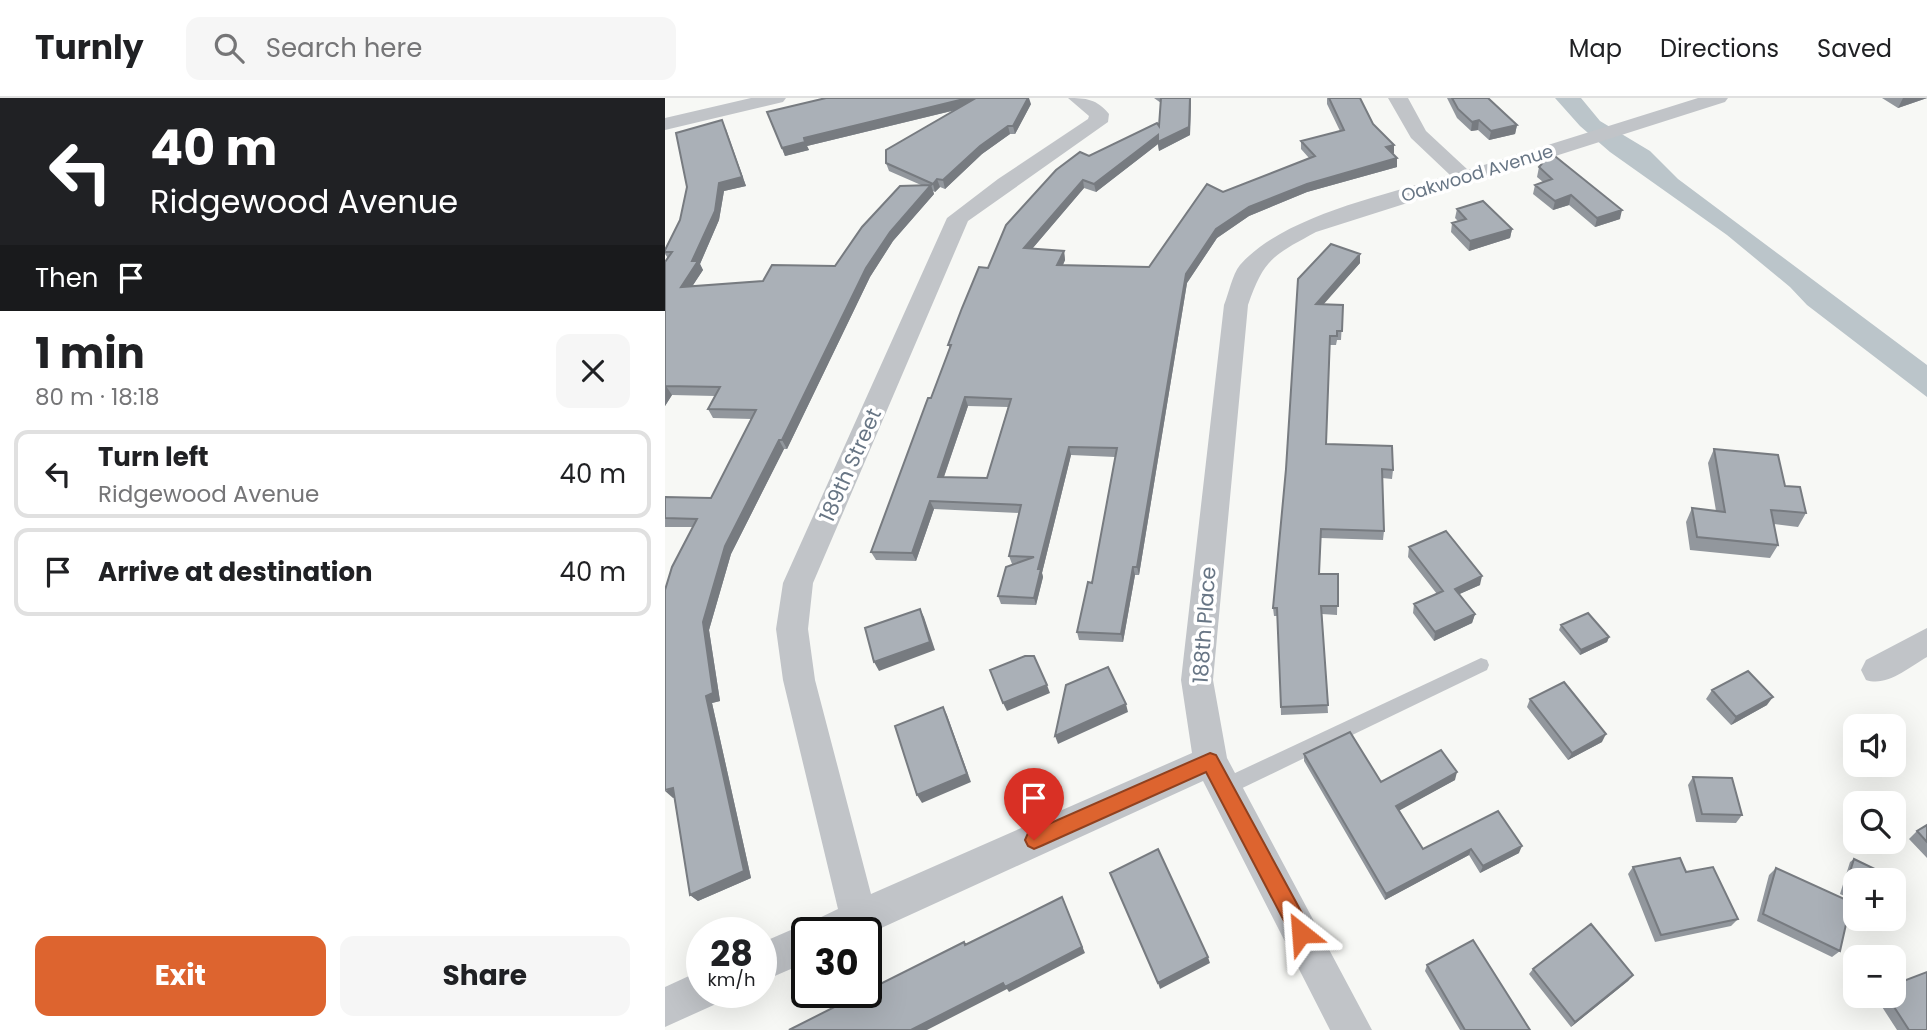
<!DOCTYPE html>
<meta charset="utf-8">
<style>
:root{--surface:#fff;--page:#f6f6f6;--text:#202124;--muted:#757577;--line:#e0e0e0;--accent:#dd642f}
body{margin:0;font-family:Poppins,sans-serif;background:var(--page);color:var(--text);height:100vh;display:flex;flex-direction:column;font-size:26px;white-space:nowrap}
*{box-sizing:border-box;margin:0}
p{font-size:23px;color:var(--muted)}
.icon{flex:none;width:38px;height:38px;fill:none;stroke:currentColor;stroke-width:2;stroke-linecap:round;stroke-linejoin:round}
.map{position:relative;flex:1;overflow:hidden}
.sheet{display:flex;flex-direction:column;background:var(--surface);width:665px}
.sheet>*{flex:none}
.banner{background:#202124;color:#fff;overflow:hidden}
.buttons{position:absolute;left:1178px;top:616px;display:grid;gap:14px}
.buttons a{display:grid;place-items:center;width:63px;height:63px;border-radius:14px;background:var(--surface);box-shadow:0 7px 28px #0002;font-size:35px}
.speed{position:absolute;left:21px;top:819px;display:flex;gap:14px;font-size:35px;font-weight:700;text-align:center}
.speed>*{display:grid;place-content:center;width:91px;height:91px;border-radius:50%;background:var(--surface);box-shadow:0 7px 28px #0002;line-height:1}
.speed small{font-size:18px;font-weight:400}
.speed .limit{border:4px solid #111;border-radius:10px;background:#fff;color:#111}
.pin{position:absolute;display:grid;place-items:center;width:60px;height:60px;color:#fff;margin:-72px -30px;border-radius:50% 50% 50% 0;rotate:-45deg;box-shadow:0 0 7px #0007}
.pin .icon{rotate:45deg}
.me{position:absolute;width:77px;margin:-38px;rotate:332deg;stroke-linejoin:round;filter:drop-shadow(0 0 5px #0008)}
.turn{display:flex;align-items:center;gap:24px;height:147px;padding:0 35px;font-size:32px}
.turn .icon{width:91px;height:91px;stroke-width:2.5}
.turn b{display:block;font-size:49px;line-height:60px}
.then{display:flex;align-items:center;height:66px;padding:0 35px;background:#0003;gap:14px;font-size:26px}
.round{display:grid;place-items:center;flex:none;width:74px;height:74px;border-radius:14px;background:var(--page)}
.summary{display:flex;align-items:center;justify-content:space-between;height:119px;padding:0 35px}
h1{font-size:42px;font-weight:700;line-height:52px}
.action{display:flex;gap:14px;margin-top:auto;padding:14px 35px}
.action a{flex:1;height:80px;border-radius:14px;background:var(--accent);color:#fff;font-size:28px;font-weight:700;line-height:80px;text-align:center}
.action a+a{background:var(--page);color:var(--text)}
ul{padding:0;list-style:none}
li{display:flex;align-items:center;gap:21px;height:88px;margin:0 14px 10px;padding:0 21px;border:4px solid var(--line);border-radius:14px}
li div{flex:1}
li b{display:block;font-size:26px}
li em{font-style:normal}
header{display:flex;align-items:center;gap:42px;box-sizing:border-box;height:98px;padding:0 35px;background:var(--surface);border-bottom:2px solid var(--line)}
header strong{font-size:33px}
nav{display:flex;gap:38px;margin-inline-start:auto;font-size:24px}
.search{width:490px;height:63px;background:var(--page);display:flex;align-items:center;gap:18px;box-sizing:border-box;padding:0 24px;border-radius:14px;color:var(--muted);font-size:26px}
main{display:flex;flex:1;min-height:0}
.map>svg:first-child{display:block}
</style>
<header>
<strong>Turnly</strong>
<div class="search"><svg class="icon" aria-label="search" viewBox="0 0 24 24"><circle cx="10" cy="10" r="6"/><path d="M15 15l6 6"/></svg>Search here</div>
<nav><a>Map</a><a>Directions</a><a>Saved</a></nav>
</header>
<main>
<section class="sheet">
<div class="banner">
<div class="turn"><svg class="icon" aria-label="left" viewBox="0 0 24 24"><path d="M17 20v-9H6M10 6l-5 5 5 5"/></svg><div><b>40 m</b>Ridgewood Avenue</div></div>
<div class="then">Then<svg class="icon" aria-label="arrive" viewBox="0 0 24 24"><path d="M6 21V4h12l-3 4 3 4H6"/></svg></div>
</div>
<div class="summary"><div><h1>1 min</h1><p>80 m · 18:18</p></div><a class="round"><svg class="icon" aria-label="close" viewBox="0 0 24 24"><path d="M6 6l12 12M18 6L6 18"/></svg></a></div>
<ul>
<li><svg class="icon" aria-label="left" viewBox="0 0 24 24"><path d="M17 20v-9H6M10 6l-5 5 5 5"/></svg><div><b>Turn left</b><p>Ridgewood Avenue</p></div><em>40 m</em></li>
<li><svg class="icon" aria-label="arrive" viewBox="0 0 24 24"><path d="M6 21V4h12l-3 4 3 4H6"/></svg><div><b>Arrive at destination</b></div><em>40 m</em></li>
</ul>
<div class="action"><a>Exit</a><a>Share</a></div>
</section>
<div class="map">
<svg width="1262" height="932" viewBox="0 0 1262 932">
<rect width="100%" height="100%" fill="#f7f8f5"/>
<path fill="#bbc5ca" d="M890,0H916L935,23L985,53L1013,81L1262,267V299L1142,207L1125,189L1062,137L945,54L915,28Z"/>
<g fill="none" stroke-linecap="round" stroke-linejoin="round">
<path fill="#c1c4c8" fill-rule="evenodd" d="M816,560L822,562L824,567L822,572L567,695L560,697L553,695L551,689L553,683Z"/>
<path fill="#c1c4c8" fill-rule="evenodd" d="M86,0H121L118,4L0,32V20Z
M403,0C421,0 432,1 444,16L443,24L303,123L148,485L143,531L150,582L206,796L527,655L516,582L559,207C564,195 567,177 575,167C619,117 722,97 785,77L746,40L723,0H743L761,33L803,72L1033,0H1063L1060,4L651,134C609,157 599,160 583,207L548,582L562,660L707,932H665L538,683L201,837V835H142V864L96,884V845L142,825L147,827L150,822L173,811L118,582L111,531L118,485L282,120L333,81L423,21L424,18Z
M1262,530V559C1243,570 1222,589 1201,582L1196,572L1201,562Z
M37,872V894H56L51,906L0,929V889Z"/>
</g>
<path fill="#92979d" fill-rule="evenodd" d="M489,0H526L525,37L494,53L493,46L431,94L419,90L367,151L399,153L400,162L398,167L484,169L558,94L644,60L636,51V43L675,33L662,6V0H695L708,26L729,55L728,56L732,60V69L642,94L584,118L552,140L522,185L474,477H470L458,544L414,542L412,534L427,485L450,359L406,357L377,475L378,479L371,507L336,506L333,498L348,466H347L344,458L354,415L269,411L251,463L211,462L206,454L285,250L283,247L323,170L424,58L494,28L496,5ZM303,308L343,309L322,380L279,379Z
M782,0H823L852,27L850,36L824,42L813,32L806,33L792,20Z
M1217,0H1262L1233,10Z
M366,6L350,36H345L317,56L280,91L275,89L270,94L268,93L269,96L228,143L205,179L122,351H119L66,456L44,532L55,603L47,605L86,780L33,803L25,797L9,699L8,700L28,429H0V399L46,400L87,321L48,320L43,311L50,298L7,297L0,308V164L3,160L0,156V152L61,31L81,88L59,93L54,122L35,166L38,172L27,188L98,183L170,168L256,87L224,73L221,65L291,12L142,48L144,52L120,58L102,14Z
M874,69L955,121L930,129L904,107L888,112L868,96L870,87L878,84L872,79Z
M792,111L847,131L845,140L804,153L786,134L787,125L793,123L790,120Z
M695,156V165L658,206L678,207L676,242H672L671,247H665L661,346L728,372L727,381L717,380L719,433L718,442L656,440L654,476H673L672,517L657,516L663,615L616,617L613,518H609L608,510L621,371L633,181Z
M1049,351L1141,415L1133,429L1109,426L1113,447L1105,460L1025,452L1021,424L1027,410L1051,413L1043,365Z
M744,449L815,487L794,496L810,516L807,525L769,543L748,515L749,506L772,496L743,459Z
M896,527L944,539L942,544L915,557L894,532Z
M1047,592L1102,607L1066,627L1041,601Z
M865,601L937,644L903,662L862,609Z
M639,656L716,684L790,682L734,712L758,751L833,713L854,755L815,775L804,757L720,802L639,663Z
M1028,679L1077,717L1071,725L1031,724L1023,687Z
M1262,727V760L1244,741L1252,733Z
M1189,761L1190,782V803L1175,796L1185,764Z
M968,769L1021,774L1073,821L1066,828L990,844L963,776Z
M1111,770L1175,853L1167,859L1092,823L1104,777Z
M762,867L865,932H795L760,873Z
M868,871L968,877L963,883L906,929L864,876Z
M1210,898H1228L1262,932H1232Z"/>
<path fill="#777b80" d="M303,0H318L319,5L142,48L144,52L120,58L117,50L139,40Z
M363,0H364L366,6L350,36L348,28Z
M525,0H526L525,37L494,53L493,46L431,94L429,86Z
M1238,0H1262L1233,10Z
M57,22L81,88L59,93L54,122L35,166L38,172L21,198L16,189L27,163Z
M814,22L813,32L806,33L807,24Z
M852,27L850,36L824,42L826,33Z
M343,28L345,36L317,56L280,91L278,82L315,48Z
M729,47V55L721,58V49Z
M732,60V69L642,94L584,118L552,140L522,185L474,477L472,469L521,176L551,131L584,109L642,86Z
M272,81L275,89L270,94L268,86Z
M418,82L419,90L361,158L359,150Z
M266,87L269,96L228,143L205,179L122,351L117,342L201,170L225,134Z
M906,97L904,107L888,112L890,103Z
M957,112L955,121L930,129L932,120Z
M847,131L845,140L804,153L805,143Z
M399,153L400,162L394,175L392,167Z
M695,156V165L651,215V206Z
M1,288L7,297L0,308V290Z
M300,299L303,308L276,387L273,379Z
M114,342L119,351L66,456L44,532L55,603L47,605L86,780L33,803L25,797L41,598L38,524L60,448Z
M404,349L406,357L377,475L378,479L371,507L369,500L373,471Z
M265,403L269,411L251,463L247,455Z
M468,469L470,477L458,544L456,536Z
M817,478L815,487L788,499L790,491Z
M255,511L259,519L270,552L214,573L209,564Z
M810,516L807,525L769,543L770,534Z
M944,539L942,544L915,557L916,552Z
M382,587L385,595L342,613L338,605Z
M1108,599L1102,607L1066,627L1071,619Z
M461,606L463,614L393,646L390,638Z
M278,609L282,617L306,684L257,705L252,697Z
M941,636L937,644L903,662L907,655Z
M792,674L790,682L730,715L731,708Z
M8,690L15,697L8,700L0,693Z
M857,748L854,755L815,775L818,768Z
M806,751L804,757L720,802L721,796Z
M397,799L420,855L344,894L342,891L262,932H246Z
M543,859L545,865L495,891L493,885Z
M968,877L963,883L906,929L910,924Z"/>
<path fill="#aab0b7" stroke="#777b80" stroke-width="2" fill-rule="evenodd" d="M161,0H303L139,40L140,44L117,50L102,14Z
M311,0H363L348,28H343L315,48L278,82L272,81L268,86L221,65V52Z
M496,0H525L524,29L493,44V37L429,86L418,82L359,150L399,153L392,167L484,169L542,86L558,94L650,58L636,43L679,32L664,0H695L708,26L729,47L721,49L732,60L642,86L584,109L551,131L521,176L472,469H468L456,536L412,534L423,484L427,485L452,350L404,349L373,471H376L369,500L333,498L341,469L369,459L344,458L356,407L265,403L247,455L206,454L263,300H266L286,247H283L297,210L314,169L323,170L341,127L391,72L415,54L424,58L492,25L494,28ZM300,299L346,301L322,380L273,379Z
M787,0H823L852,27L826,33L814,22L807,24L793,11Z
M57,22L77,79L54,85L50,113L27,163H33L16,189L98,183L107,167L170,168L197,129L235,88L266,87L225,134L201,170L117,342H114L60,448L38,524L48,595L41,598L79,773L25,797L8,690L0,692V492L7,469L32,421L0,420V399L46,400L91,312L43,311L55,289L1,288L0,290V164L7,154H0V152L15,122L22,89L11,35Z
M886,55L957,112L932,120L906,97L890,103L870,87L887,81L874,69Z
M818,103L847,131L805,143L787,125L801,121L792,111Z
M666,146L695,156L651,206L678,207L677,233H672V238H665L661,346L727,348L728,372L717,371L719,433L656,431L654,476H673V508H656L663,607L616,609L612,510H608L621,371L633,181Z
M1049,351L1113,357L1120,388L1135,389L1141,415L1106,412L1113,447L1032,439L1027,410L1060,414Z
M781,433L817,478L790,491L810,516L770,534L749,506L778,493L744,449Z
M255,511L265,544L209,564L200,530Z
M923,515L944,539L916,552L896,527Z
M360,558H369L382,587L338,605L325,572Z
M443,569L461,606L390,638L401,587Z
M1083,573L1108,599L1071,619L1047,592Z
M899,584L941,636L907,655L865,601Z
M278,609L302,676L252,697L230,628Z
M685,634L716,684L776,652L792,674L731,708L758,751L833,713L857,748L818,768L806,751L721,796L639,656Z
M1028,679L1067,680L1077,717L1037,716Z
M1262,727V744L1252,733Z
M493,751L543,859L493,885L445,775Z
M1015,760L1021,774L1048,769L1073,821L996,837L968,769Z
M1189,761L1214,773L1211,782H1190V798L1179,792Z
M1111,770L1186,804L1175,853L1098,816Z
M397,799L417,849L340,889L338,885L246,932H124L199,894H201V893L299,844L300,847Z
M926,826L968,877L910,924L868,871Z
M808,842L865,932H800L762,867Z
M1262,874V932H1244L1222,898H1228V887Z"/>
<path fill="#dd642f" stroke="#90411f" stroke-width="2" d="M545,655L551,657L644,828L646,835L644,842L636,845L629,842L541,674L376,748L369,751L363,748L360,742L363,735Z"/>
<g text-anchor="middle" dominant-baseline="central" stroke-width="7" stroke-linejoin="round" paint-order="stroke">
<g font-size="18" fill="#687685" stroke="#fff">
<text transform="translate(812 75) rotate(-17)">Oakwood Avenue</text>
</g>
<g font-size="21" fill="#687685" stroke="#fff">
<text transform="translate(185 367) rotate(-66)">189th Street</text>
<text transform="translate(539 527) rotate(-86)">188th Place</text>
</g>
</g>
</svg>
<div class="buttons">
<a><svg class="icon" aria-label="sound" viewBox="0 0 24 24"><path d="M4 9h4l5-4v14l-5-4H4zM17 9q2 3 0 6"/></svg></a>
<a><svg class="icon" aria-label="search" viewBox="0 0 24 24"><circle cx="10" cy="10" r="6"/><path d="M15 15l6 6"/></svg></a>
<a>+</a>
<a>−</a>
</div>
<div class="speed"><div>28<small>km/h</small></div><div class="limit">30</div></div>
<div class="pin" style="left:369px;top:742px;background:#d93025"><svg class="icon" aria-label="arrive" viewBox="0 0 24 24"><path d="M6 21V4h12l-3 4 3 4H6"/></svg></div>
<svg class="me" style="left:636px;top:835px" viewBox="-20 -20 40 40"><path d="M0-17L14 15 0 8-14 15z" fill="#dd642f" stroke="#fff" stroke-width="4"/></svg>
</div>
</main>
